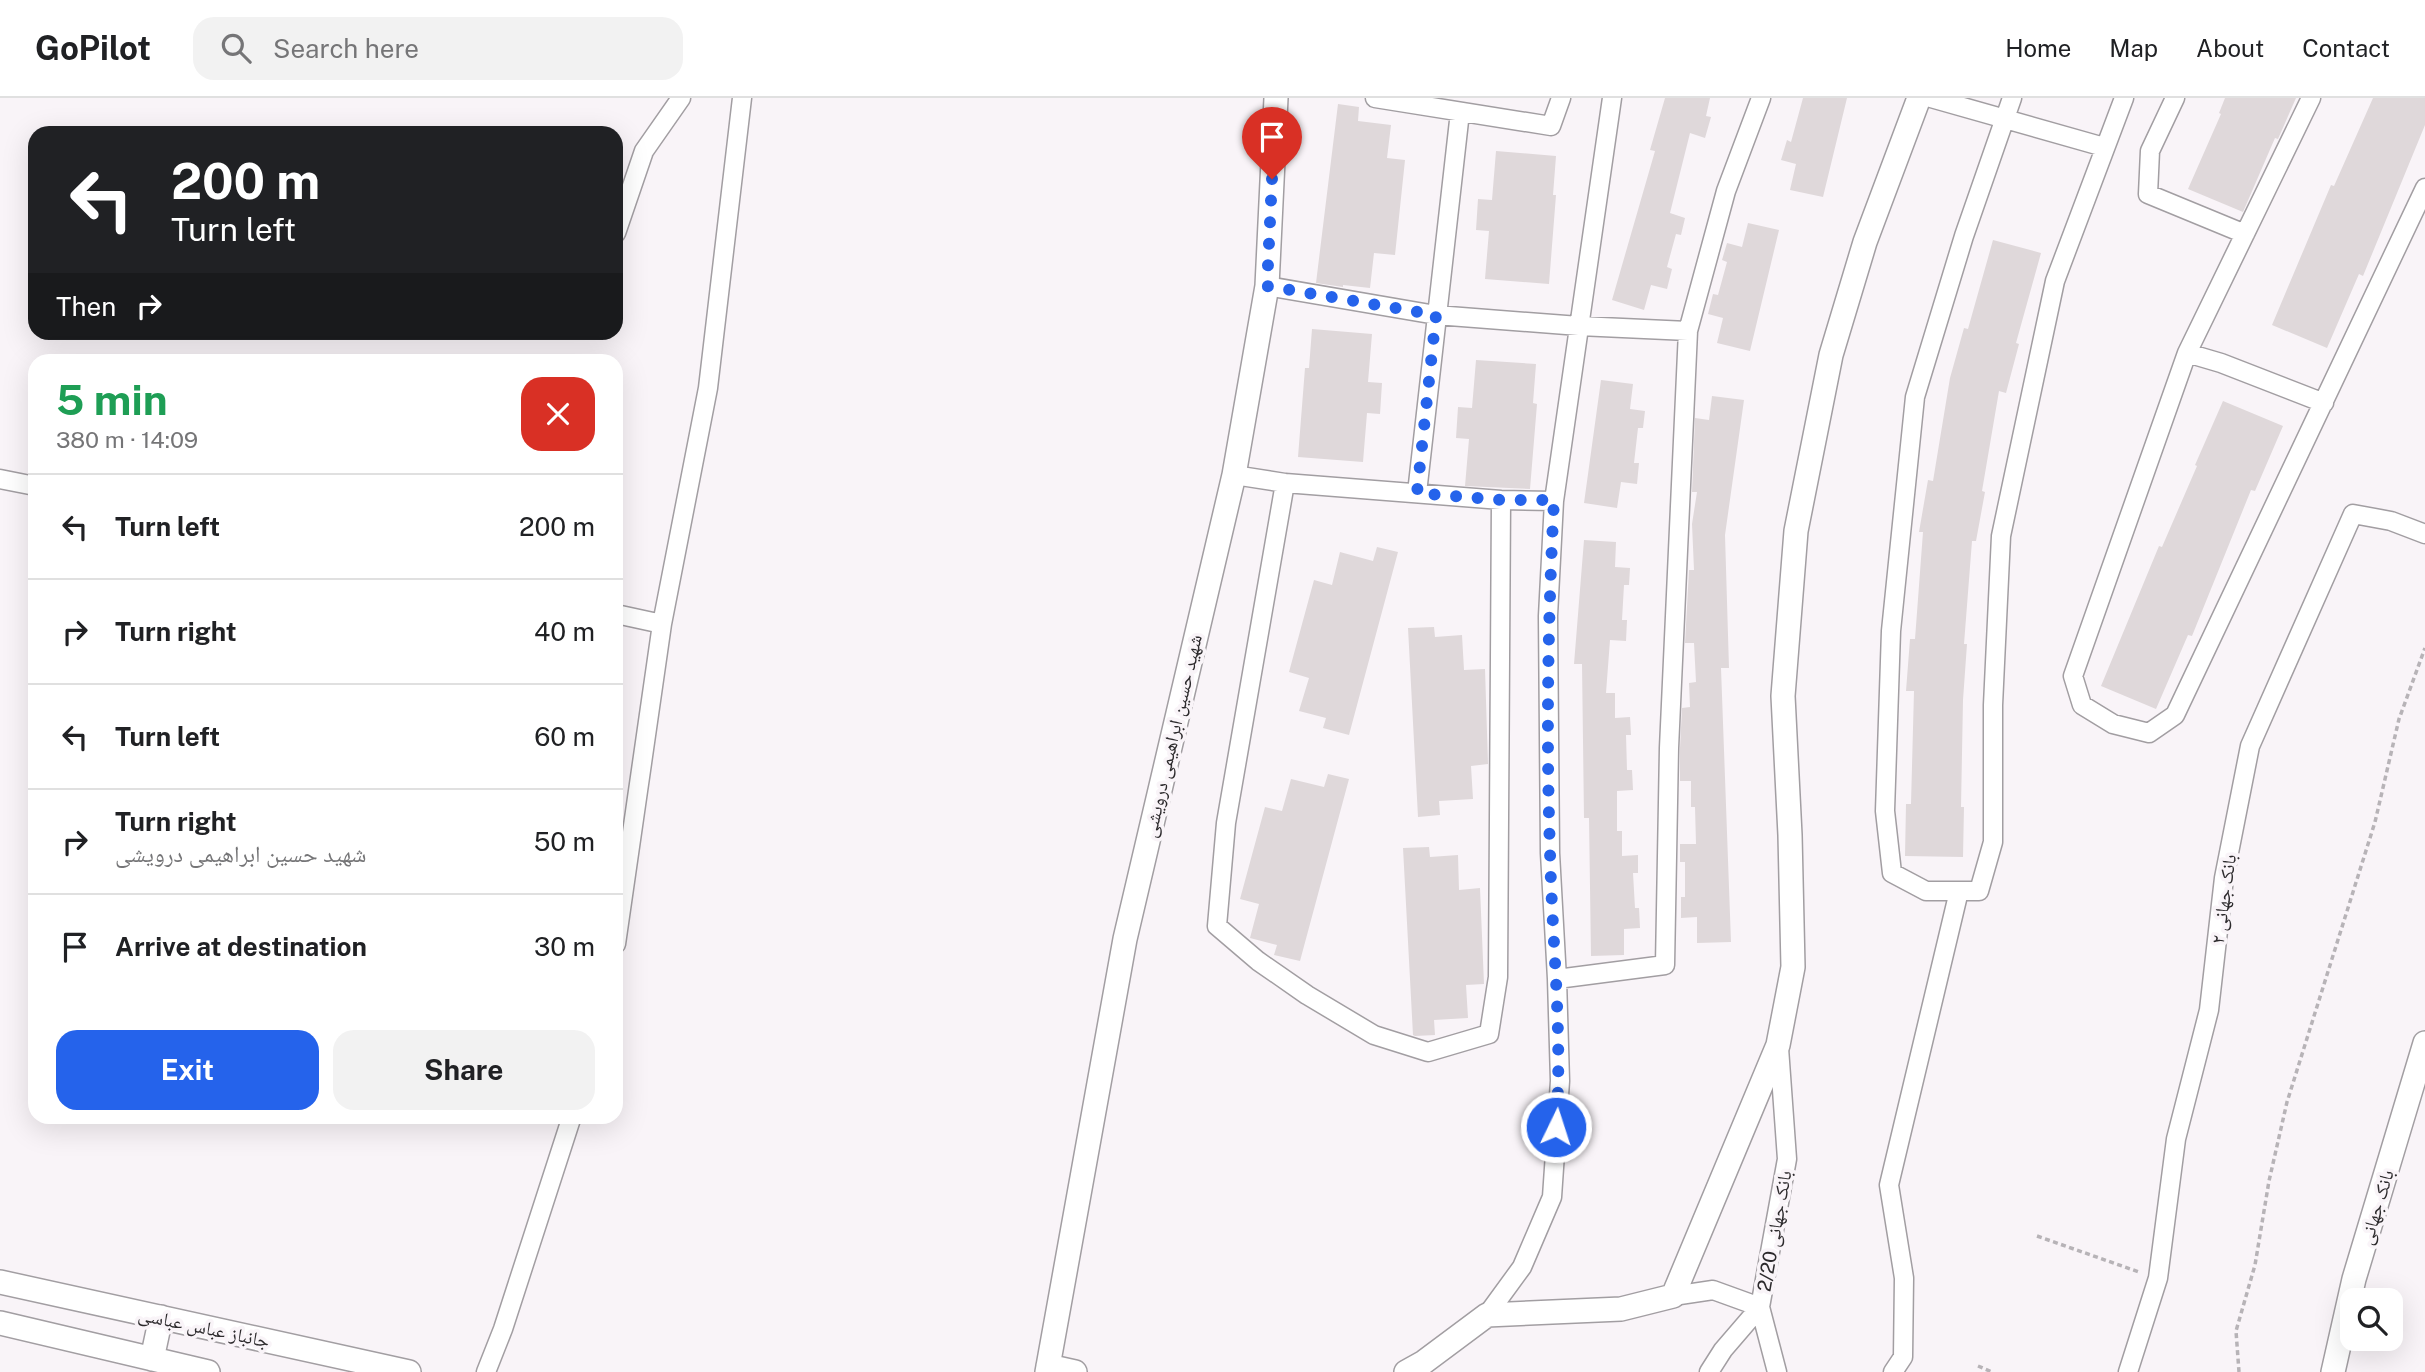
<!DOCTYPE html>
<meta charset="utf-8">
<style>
:root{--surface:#fff;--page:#f2f2f2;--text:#202124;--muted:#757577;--line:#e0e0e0;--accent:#2563eb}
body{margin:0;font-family:"Public Sans","Noto Naskh Arabic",sans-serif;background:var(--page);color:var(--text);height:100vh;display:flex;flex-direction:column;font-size:26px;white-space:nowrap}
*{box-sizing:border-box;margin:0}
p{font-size:23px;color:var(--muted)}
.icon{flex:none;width:38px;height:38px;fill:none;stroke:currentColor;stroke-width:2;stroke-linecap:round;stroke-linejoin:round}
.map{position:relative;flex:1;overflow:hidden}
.sheet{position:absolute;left:28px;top:256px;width:595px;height:770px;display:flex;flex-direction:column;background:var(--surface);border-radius:21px;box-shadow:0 7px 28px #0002}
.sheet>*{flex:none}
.guide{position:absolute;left:28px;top:28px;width:595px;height:214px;border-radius:21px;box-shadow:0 7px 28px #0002;background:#202124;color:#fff;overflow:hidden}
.fabs{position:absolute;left:2340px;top:1190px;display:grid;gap:14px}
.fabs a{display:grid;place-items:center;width:63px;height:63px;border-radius:14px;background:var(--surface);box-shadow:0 7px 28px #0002;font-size:35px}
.pin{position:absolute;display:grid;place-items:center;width:60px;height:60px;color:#fff;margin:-72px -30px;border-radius:50% 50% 50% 0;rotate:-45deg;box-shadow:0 0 7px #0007}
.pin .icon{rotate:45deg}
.me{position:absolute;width:77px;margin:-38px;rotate:4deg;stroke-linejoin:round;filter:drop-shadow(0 0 5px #0008)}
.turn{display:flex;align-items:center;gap:24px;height:147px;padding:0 28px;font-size:32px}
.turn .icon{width:91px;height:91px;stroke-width:2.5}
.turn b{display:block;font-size:49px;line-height:60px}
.then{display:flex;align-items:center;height:66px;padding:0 28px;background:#0003;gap:14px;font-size:26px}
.round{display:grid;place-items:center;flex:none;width:74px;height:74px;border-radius:21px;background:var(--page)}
.headline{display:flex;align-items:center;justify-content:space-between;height:119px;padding:0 28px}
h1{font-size:42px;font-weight:700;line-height:52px;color:#1e9e55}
.primary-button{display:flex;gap:14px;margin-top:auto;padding:14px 28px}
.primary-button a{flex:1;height:80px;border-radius:21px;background:var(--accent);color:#fff;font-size:28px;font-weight:700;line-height:80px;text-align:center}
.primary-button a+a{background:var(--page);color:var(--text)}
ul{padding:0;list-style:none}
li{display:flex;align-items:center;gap:21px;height:105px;padding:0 28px;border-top:2px solid var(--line)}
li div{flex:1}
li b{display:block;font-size:26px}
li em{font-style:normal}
header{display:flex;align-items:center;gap:42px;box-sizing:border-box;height:98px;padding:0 35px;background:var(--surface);border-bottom:2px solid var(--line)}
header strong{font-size:33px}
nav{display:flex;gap:38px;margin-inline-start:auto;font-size:24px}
.search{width:490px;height:63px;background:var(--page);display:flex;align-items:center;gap:18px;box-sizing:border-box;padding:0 24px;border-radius:21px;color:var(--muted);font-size:26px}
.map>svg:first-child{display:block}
</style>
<header>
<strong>GoPilot</strong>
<div class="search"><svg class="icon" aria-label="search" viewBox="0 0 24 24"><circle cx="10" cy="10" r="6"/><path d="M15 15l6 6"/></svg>Search here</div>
<nav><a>Home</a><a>Map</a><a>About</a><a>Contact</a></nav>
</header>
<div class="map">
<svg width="2425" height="1274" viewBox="0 0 2425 1274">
<rect width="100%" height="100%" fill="#f9f4f8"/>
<path fill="#dfd8da" d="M1665,0H1710L1706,18L1711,19L1705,40L1690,35L1670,115L1685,120L1681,137L1676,136L1667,169L1672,171L1667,191L1651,187L1644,212L1612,202L1655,53L1650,52Z
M1803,0H1847L1823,99L1790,92L1796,66L1781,62L1787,42L1791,44Z
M2225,0H2296L2278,41L2275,40L2243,114L2188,91L2221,16L2219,15Z
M2373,0H2425V27L2363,178L2359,176L2327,250L2272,227L2331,87L2334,88Z
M1338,6L1359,9L1358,23L1391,27L1387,60L1405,62L1395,157L1374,155L1370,190L1343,187V189L1316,185Z
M1496,53L1556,58L1553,97H1556L1549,186L1485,181L1489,133L1476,132L1478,101L1492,102Z
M1748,125L1779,132L1750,253L1717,245L1723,220L1708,216L1713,196L1718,197L1727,164L1722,162L1727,145L1742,149Z
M1993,142L2041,155L2016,245L2019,246L2006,295L1999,293L1982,393L1985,394L1976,443H1972L1964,546H1967L1963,602L1961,709H1964L1963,759L1905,758L1906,706H1911L1914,593H1906L1910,541H1915L1923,434H1919L1928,382L1933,383L1950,280L1964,230L1968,231Z
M1312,231L1372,236L1368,284L1382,285L1380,316L1367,315L1363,364L1298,359L1305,270H1309Z
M1476,262L1536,266L1533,305L1537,306L1530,391L1465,388L1469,341L1456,340L1458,309L1472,310Z
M1601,282L1633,286L1630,311L1645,313L1643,330H1638L1634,365H1639L1637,386L1621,384L1617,410L1584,405Z
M1712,298L1744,302L1725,437L1729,570H1721L1731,844L1697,845V819L1681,820V799H1685V764H1680V746H1696L1695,709H1691V683H1680V650L1682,610L1690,609L1689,585L1696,584L1694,545H1685L1689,472H1694L1692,426L1697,394H1692L1695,320L1709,322Z
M2223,303L2283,328L2255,393L2251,392L2192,538L2188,537L2156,611L2101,588L2159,448L2162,449L2197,368L2195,367Z
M1584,442L1616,444L1615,469L1630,470L1629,487H1624L1622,522H1627L1626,543L1610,542L1606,595H1615V620L1630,619L1631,637H1626L1627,672H1632L1633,692L1617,693V733H1622V758L1638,757V775H1633L1635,810H1639L1640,830L1624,831V857L1591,858L1589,720H1584L1582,566H1574Z
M1377,449L1398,454L1349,637L1323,630L1326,620L1299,613L1309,580L1289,574L1314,482L1332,487L1340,454L1373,463Z
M1434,529L1435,539L1462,537L1464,572L1485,571L1488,666L1471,668L1473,701L1439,703L1440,717L1418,719L1408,530Z
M1328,676L1349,681L1300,863L1274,857L1277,847L1250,840L1259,806L1240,801L1265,709L1282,713L1291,681L1324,689Z
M1429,749L1430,759L1458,757L1459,792L1480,790L1484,886L1466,887L1468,920L1434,922L1435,937L1415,938L1413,937L1403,750Z"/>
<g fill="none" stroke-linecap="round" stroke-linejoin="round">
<g stroke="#a29ea2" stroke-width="21">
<path id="minor" d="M1375,0L1551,28L1561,0
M1612,0L1554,403L1548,518L1550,755L1557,881L1665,867L1669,650L1688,233L1726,93L1761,0
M1931,0L2104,49
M2012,0L1964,138L1915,299L1891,533L1885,713L1892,775L1926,793H1979L1993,744V607L2001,438L2055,183L2124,0
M2175,0L2150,53L2148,96L2245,136
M2311,0L2187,255L2073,578L2082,607L2113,626L2149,635L2175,617L2425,90
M616,135L644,53L681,0
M1267,188L1436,217L1579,228L1688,233
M2187,255L2221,265L2324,305
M1234,377L1285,385L1501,402L1554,403
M0,381L35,388
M1285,385L1226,725L1217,828L1258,863L1307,897L1374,937L1428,954L1489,936L1498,879L1501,402
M1417,395L1460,14
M616,516L662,526
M616,846L662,526L708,290L742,0
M1673,1198L1713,1192L1760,1209L1723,1252L1709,1274
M1487,1217L1522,1169L1552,1099L1560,983L1557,881
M486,1274L503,1231L572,1018
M1777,1274L1760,1209L1787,1061L1779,950
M1893,1274L1903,1259L1904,1180L1889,1087L1959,793
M2128,1274L2158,1180L2176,1041L2209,912L2224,780L2250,648L2353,416L2391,423L2425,436"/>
</g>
<g stroke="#a29ea2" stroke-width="26">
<path id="tertiary" d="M0,1184L409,1274
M0,1225L208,1274
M152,1261L161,1219
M1048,1268L1075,1274
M1047,1274L1125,841L1234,377L1267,188L1276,0
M1406,1274L1424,1264L1487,1217L1621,1211L1673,1198L1778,947L1793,869L1790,737L1783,598L1796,433L1831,257L1865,144L1919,0
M2333,1274L2354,1181L2425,945"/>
</g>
<path stroke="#b7b3b7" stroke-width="3.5" stroke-dasharray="5 3.5" stroke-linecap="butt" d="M2037,1138L2139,1174
M1978,1268L1992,1274
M2239,1274L2236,1233L2255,1167L2269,1083L2287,1004L2375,724L2399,621L2425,550"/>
<use href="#minor" stroke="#fff" stroke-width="18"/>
<use href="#tertiary" stroke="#fff" stroke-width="23"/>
</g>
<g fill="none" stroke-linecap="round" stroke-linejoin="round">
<path stroke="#2563eb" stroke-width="12" stroke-dasharray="0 21.6" d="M1272,81L1267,188L1436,217L1417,395L1501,402H1554C1548,519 1546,636 1550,753C1552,845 1563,937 1556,1029"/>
</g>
<g text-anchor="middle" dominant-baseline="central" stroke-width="7" stroke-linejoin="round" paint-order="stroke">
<g font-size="19" fill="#2c2a2c" stroke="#f9f4f8">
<text transform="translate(1172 638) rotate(-77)">شهید حسین ابراهیمی درویشی</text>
<text transform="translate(2223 801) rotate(-82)">بانک جهانی ۲</text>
<text transform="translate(2376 1109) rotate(-73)">بانک جهانی</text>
<text transform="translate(1774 1133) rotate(-80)">بانک جهانی 2/20</text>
<text transform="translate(204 1229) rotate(12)">جانباز عباس عباسی</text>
</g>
</g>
</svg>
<div class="fabs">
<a><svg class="icon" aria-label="search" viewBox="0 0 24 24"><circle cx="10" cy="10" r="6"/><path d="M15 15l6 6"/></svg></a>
</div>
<div class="pin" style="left:1272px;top:81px;background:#d93025"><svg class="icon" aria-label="arrive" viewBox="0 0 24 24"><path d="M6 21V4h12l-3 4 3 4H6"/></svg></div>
<svg class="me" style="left:1556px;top:1029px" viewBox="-20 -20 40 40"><circle r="17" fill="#2563eb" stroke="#fff" stroke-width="3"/><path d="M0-11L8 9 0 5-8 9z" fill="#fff"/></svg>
<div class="guide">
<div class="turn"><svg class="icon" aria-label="left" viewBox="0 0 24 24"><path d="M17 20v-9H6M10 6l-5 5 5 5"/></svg><div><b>200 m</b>Turn left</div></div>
<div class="then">Then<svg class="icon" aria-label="right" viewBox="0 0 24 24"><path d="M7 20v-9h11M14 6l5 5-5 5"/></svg></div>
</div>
<section class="sheet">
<div class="headline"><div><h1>5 min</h1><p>380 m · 14:09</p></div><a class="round" style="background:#d93025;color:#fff"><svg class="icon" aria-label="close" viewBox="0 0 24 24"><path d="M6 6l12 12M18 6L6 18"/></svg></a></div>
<ul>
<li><svg class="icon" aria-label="left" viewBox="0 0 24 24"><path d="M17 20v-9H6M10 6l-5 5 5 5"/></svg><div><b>Turn left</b></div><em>200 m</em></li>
<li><svg class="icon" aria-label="right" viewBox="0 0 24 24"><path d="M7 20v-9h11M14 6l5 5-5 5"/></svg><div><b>Turn right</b></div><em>40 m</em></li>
<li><svg class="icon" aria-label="left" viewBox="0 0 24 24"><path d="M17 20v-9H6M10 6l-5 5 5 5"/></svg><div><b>Turn left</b></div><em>60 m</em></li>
<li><svg class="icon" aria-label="right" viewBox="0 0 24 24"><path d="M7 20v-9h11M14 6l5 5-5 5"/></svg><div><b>Turn right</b><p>شهید حسین ابراهیمی درویشی</p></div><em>50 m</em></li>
<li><svg class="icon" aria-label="arrive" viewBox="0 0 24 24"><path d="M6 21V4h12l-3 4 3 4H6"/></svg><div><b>Arrive at destination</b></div><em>30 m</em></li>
</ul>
<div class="primary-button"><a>Exit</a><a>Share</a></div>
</section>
</div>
